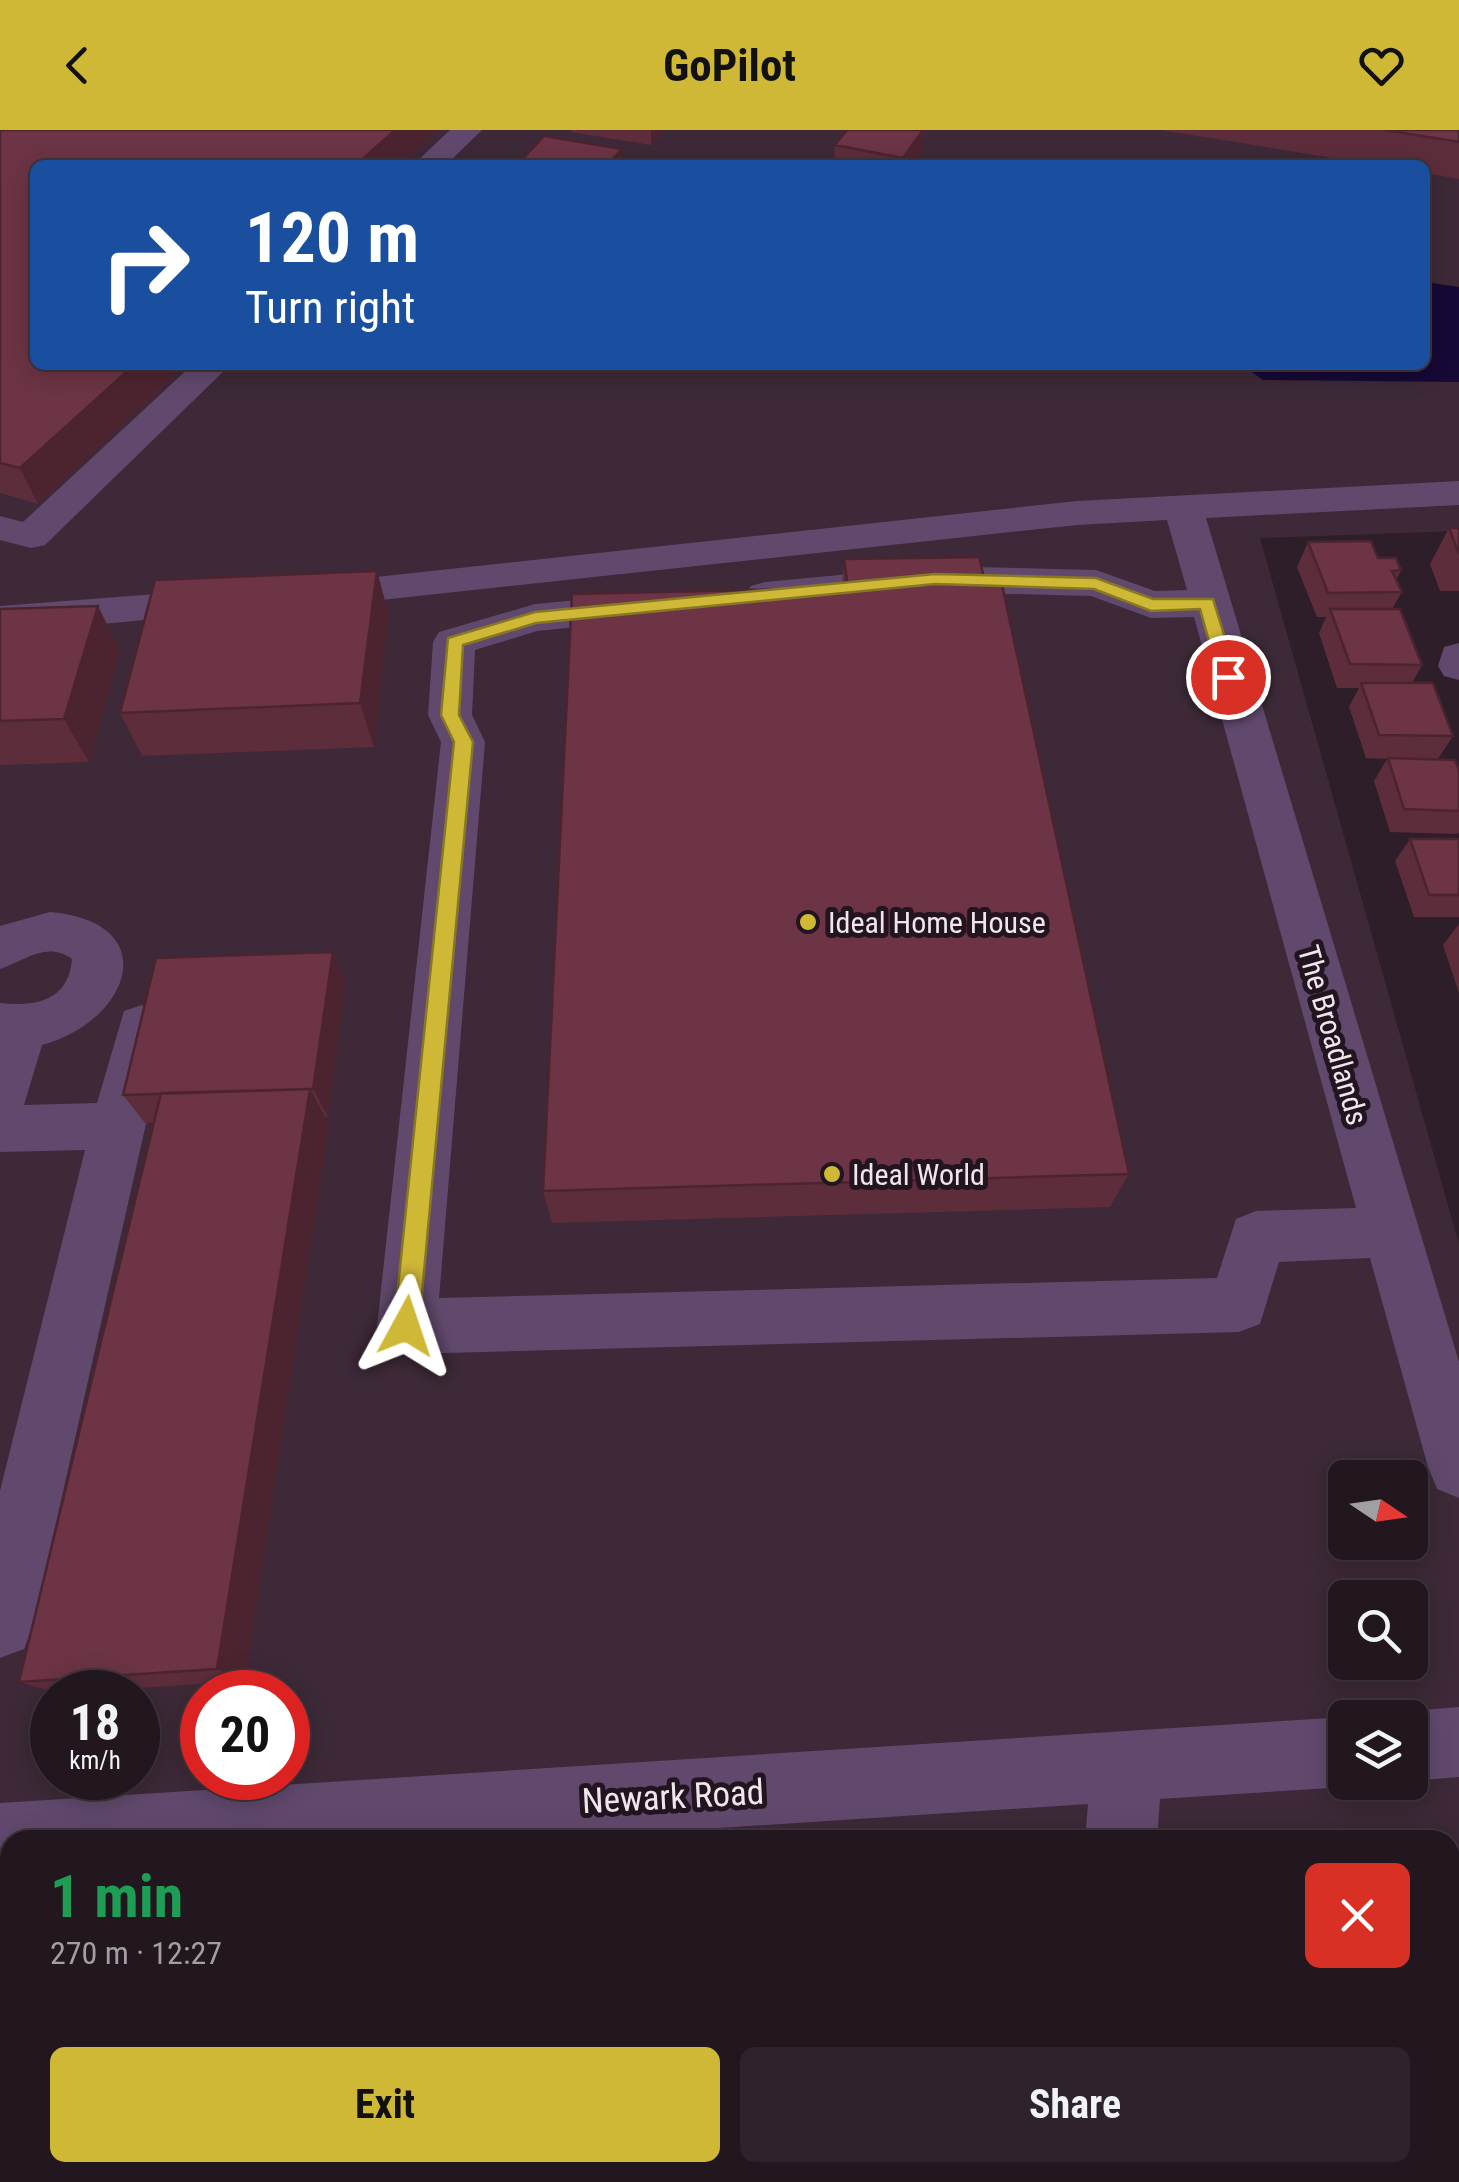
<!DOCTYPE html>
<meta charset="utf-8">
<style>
:root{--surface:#22161f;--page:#2e232c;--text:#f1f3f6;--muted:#a29fa4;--line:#3f353d;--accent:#d0b837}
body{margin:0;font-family:"Roboto Condensed",sans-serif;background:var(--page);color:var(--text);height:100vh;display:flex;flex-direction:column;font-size:38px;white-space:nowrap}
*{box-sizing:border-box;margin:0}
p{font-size:32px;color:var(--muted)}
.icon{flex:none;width:55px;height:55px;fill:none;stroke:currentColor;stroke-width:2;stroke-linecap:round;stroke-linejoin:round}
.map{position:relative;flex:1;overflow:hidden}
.drawer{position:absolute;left:0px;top:1700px;width:1460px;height:352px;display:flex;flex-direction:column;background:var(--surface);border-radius:30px 30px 0 0;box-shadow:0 5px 25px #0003,0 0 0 2px var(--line)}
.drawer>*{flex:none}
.hud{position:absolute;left:30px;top:30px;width:1400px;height:210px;border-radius:15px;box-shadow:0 5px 25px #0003,0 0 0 2px var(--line);background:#1a4fa0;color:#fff;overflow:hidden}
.needle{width:65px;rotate:103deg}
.controls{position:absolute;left:1328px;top:1330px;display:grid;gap:20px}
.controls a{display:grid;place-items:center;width:100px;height:100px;border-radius:15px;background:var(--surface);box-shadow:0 5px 25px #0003,0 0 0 2px var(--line);font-size:50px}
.speed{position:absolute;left:30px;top:1540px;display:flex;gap:20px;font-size:50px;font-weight:700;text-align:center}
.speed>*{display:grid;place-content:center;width:130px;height:130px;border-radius:50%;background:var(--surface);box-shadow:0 5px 25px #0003,0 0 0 2px var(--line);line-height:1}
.speed small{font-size:25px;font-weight:400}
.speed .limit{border:15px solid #d22;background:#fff;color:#111}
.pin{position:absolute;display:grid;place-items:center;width:85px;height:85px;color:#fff;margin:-42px;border:5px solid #fff;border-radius:50%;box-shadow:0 2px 10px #0007}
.me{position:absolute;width:110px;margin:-55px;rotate:5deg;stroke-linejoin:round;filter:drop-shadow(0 0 8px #0008)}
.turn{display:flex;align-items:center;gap:35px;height:210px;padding:0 50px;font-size:45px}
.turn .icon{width:130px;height:130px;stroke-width:2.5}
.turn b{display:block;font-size:70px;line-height:85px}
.round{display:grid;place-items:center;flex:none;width:105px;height:105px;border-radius:15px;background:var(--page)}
.summary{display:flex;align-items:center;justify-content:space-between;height:170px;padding:0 50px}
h1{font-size:60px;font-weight:700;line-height:75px;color:#1e9e55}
.action{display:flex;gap:20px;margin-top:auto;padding:20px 50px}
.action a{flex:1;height:115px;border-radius:15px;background:var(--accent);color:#111;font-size:40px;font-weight:700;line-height:115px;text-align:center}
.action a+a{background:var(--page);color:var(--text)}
header{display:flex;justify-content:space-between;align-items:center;height:130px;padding:0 50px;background:var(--accent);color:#111;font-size:45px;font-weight:700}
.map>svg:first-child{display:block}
</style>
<header><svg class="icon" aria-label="back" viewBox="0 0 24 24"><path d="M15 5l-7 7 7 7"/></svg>GoPilot<svg class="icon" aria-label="heart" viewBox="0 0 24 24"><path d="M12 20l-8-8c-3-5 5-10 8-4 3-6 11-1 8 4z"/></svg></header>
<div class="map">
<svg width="1459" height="2052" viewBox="0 0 1459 2052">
<rect width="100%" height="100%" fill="#2d1e29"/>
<path fill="#3d2937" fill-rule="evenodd" d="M0,0H1459V401L1260,408L1459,1114V2052H0ZM35,35H1425V235H35ZM1345,1348H1410V1412H1345ZM1345,1468H1410V1532H1345ZM52,1562H138V1648H52ZM202,1562H288V1648H202ZM1345,1588H1410V1652H1345ZM10,1710H1450V2042H10Z"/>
<path fill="#160936" d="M1425,152L1459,157V252L1263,250L1246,238L1425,235Z"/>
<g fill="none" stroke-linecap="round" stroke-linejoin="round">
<path fill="#61496d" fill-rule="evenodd" d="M450,0H482L446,35H413Z
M192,235H230L45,415L31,418L0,410V386L23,392Z
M1459,351V375L1206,388L1459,1232V1368L1437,1359L1428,1337L1370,1128L1279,1132L1260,1194L1239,1202L407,1224L386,1216L377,1196L441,612L428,585L433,512L439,502L535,474L644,464L659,468L665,477L659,486L644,490L537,501L475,520L472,585L485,612L439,1168L1217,1148L1236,1089L1256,1081L1356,1078L1194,487L1151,488L1091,466L935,462L765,478L751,474L745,465L751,456L765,452L935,436L1096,440L1155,461L1187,460L1167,390L1077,395L307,478L293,474L287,465L293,456L1077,371Z
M221,459L236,463L242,472L236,481L0,504V476Z
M1459,513V550L1444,546L1438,536L1444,517Z
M50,782C165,792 131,891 42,915L24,975L97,973L124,881L142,875L160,881L168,896L33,1495L24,1519L0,1528V1361L85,1020L0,1022V873C35,877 69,871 72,829C47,811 26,830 0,839V796Z
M1459,1577V1647L1410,1651V1588H1395L1410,1581Z
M1345,1587V1652H1356L1345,1657L1160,1669L1157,1710H1085L1088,1674L535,1710H10V1744L0,1745V1673Z
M10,1779V1895L0,1899V1783Z
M1057,2042H1137L1136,2052H1056Z"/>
</g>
<path fill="#5d2d3b" d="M0,0H439L38,374L0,363Z
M571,0H664L651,15L571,2Z
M847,0H924L922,21L912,35H834L835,15Z
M1161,0H1459V49L1425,43V35H1376Z
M1449,398H1459V461H1440L1430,434Z
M1308,412L1378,428L1401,440L1396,450L1402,462L1392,479L1422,535L1412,553L1453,606L1438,629L1459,640V702L1457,704L1390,702L1374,651L1387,629L1366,628L1349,577L1359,558H1337L1319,503L1326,487H1317L1297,437Z
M844,429L1129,1044L1110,1077L552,1093L543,1061L842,458Z
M377,441L389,486L374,617L142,626L120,583Z
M0,479L120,520L89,632L0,635Z
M1410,709H1459V787H1414L1395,731Z
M1459,794V863L1443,815Z
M333,822L346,853L328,987H325L329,994L245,1551L81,1562H54L19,1552L153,993H145L123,965Z"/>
<path fill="#4c2430" d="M395,0H439L401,35H356Z
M651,0H664L651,15Z
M923,0H924L922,21L912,35H902L903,28Z
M622,19L623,35H607Z
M134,235H187L38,374L20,338Z
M377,441L389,486L374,617L360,573Z
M98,476L120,520L89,632L64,589Z
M333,822L346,853L328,987L313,959Z
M310,959L329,994L245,1551L217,1539Z"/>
<path fill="#6c3445" stroke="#4c2430" stroke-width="2.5" d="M0,0H395L356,35H35V235H134L20,338L0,333Z
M847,0H923L903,28L835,15Z
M1385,0H1459V12Z
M544,6L622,19L607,35H517Z
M1449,398H1459V424Z
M1371,411L1378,428H1396L1401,440L1392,441L1402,462L1328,463L1308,412Z
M979,427L986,456L1002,455L1129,1044L543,1061L572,464L848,458L844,429Z
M377,441L360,573L120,583L155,450Z
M98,476L64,589L0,591V479Z
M1330,479H1400L1422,535L1350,534Z
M1361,553H1433L1453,606L1379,605Z
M1388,628L1455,630L1459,640V681L1404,679Z
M1410,709H1459V765H1429Z
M333,822L313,959L123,965L156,828Z
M310,959L217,1539L19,1552L161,963Z
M1450,1822L1459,1824V2036L1450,2033Z
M293,2042H966L965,2052H292Z"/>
<path fill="#d0b837" stroke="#877824" stroke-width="2.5" d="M935,444L1096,448L1153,469H1213L1237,547L1228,553L1219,547L1200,479L1151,481L1094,459L935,454L536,493L463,515L459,585L473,612L419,1196L415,1204H398L394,1196L454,612L441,585L448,508L535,482Z"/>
<g fill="#d0b837" stroke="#23151f" stroke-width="4">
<circle cx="808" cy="792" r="10"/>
<circle cx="832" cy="1044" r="10"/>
</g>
<g text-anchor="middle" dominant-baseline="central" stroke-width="10" stroke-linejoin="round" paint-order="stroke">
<g font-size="30" fill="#f1e6ee" stroke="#23151f" text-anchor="start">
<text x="828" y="792">Ideal Home House</text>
<text x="852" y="1044">Ideal World</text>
</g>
<g font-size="30" fill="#f1e6ee" stroke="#23151f">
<text transform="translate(1333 905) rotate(74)">The Broadlands</text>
</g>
<g font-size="35" fill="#f1e6ee" stroke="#23151f">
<text transform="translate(673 1667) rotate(-3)">Newark Road</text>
</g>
</g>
</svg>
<div class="controls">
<a><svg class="needle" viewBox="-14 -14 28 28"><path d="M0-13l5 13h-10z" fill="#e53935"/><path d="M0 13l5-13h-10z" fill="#a29fa4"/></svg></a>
<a><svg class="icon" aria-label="search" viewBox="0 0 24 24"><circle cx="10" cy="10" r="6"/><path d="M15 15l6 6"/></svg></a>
<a><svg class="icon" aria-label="layers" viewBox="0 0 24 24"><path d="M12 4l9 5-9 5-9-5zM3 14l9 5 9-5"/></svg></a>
</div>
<div class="speed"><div>18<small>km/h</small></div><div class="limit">20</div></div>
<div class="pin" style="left:1228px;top:547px;background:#d93025"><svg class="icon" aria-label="arrive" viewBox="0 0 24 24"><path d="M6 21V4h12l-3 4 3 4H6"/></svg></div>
<svg class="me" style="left:406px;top:1196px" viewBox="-20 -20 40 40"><path d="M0-17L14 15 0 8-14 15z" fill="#d0b837" stroke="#fff" stroke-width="4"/></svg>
<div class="hud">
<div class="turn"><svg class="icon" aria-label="right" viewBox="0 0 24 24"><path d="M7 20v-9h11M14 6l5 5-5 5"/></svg><div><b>120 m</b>Turn right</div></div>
</div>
<section class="drawer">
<div class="summary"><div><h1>1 min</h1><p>270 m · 12:27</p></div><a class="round" style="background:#d93025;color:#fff"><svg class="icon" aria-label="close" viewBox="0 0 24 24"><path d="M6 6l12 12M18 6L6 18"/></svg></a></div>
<div class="action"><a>Exit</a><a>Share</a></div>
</section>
</div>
